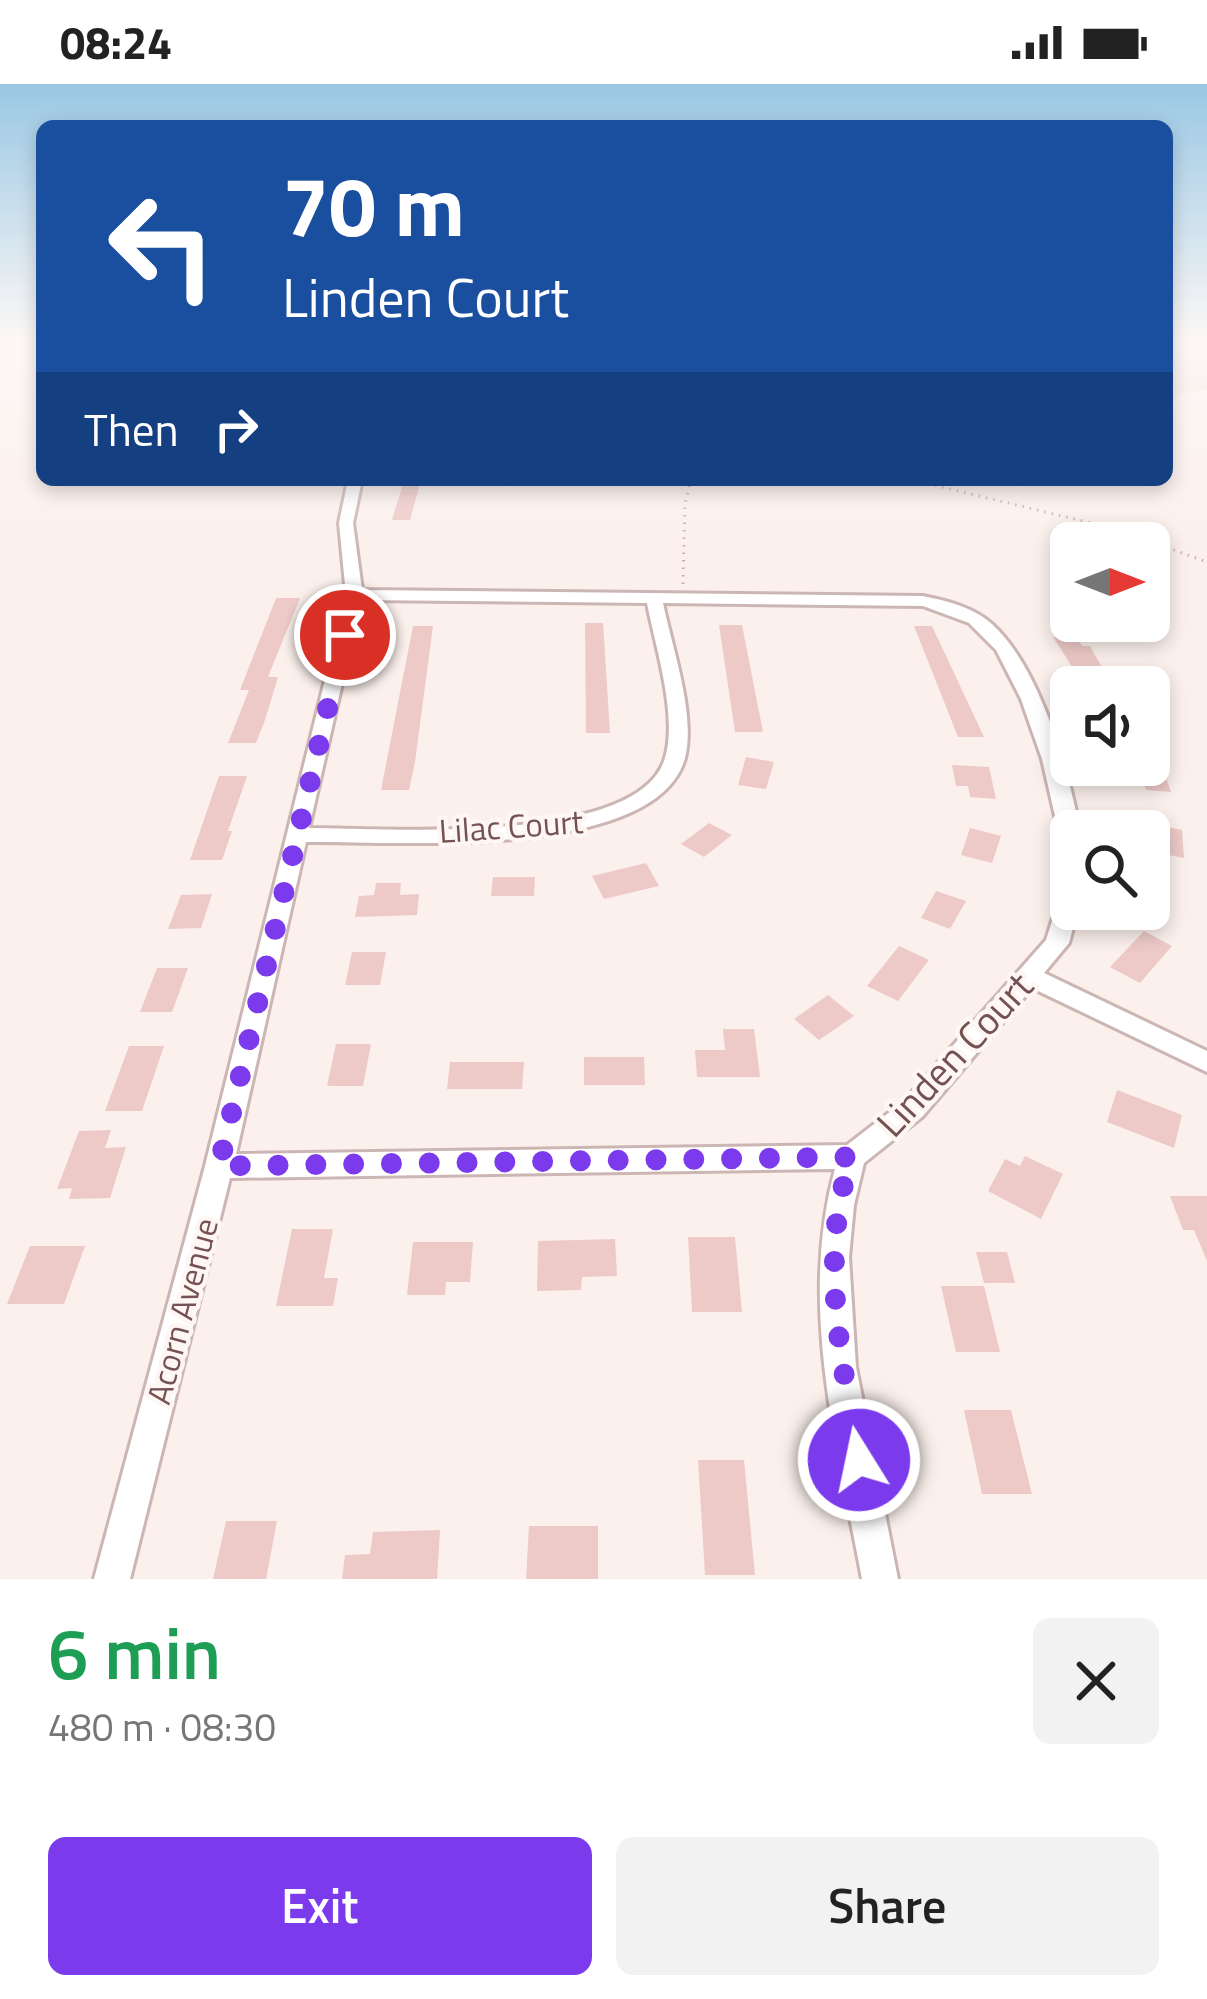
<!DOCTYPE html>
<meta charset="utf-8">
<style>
:root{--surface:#fff;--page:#f2f2f2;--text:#222;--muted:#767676;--accent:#7c3aed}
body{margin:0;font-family:"Titillium Web",sans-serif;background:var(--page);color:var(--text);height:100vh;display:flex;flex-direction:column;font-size:45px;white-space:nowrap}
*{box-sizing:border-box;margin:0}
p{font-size:39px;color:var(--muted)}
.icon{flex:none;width:66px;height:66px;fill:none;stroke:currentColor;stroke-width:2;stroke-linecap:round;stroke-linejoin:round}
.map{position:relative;height:1495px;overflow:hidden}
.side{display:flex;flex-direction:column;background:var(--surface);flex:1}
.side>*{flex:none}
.hud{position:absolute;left:36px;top:36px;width:1137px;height:366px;border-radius:18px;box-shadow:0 6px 18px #0003;background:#1a4fa0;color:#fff;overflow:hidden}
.needle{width:78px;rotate:90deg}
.tools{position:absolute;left:1050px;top:438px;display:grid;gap:24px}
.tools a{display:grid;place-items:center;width:120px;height:120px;border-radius:18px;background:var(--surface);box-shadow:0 6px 18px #0003;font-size:60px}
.pin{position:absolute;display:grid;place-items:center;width:102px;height:102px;color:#fff;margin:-51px;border:6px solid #fff;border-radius:50%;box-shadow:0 3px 12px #0007}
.me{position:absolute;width:132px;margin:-66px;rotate:350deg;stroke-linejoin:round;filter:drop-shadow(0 0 9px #0008)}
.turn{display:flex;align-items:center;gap:42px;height:252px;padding:0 48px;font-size:54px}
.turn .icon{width:156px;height:156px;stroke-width:2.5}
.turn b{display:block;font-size:84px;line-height:102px}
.then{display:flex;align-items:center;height:114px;padding:0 48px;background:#0003;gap:24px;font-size:45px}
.round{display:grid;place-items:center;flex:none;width:126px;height:126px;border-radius:18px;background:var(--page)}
.overview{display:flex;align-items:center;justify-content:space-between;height:204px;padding:0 48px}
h1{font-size:72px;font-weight:600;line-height:90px;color:#1e9e55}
.cta{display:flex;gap:24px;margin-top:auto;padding:24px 48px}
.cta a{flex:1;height:138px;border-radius:18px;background:var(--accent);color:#fff;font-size:48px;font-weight:600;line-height:138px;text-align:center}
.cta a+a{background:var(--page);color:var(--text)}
.status{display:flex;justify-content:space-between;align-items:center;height:84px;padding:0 60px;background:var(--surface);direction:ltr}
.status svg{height:33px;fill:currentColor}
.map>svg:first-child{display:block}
</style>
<div class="status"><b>08:24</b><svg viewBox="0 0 49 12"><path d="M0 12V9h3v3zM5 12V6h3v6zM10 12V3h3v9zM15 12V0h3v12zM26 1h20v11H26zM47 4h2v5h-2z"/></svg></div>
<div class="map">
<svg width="1207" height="1495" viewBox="0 0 1207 1495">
<rect width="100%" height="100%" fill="#fbf0ec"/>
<path fill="#f2e0db" d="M1167,257H1207V306L1167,311Z"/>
<path fill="#edcac7" d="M404,396H421L410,436H392Z
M276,514H300L268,593H278L265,636L256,659H228L249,606H240Z
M585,539H603L610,649H586Z
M719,541H742L763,648H735Z
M413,542H433L415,678L409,706H381Z
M914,542H932L984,653H958Z
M1053,553H1077L1082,562H1090L1113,603H1085Z
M1151,652L1171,708L1146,706L1139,688H1149Z
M746,673L774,678L766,705L738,701Z
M952,681L989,683L996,715L970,713L968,702H956Z
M219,692H247L228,747H232L222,776H190Z
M709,739L732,751L704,773L681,760Z
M1152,740L1182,746L1184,774L1153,768Z
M970,744L1001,752L992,779L961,771Z
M646,779L659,802L604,815L592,792Z
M493,793H535L534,812H491Z
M376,799H401L400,811L419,810L417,831L355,833L359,812L374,811Z
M936,807L966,817L950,845L921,834Z
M212,810L201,844L168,845L181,811Z
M1144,847L1172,862L1140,899L1110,883Z
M899,862L929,876L898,917L867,902Z
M352,868H386L380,901H345Z
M157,884H188L172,928H140Z
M828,911L854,932L819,956L794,935Z
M723,945H754L760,993H697L695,966H725Z
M336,960H371L363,1002H327Z
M129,962H164L142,1027H105Z
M584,973H644L645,1001H584Z
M450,978H524L522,1005H447Z
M1117,1006L1182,1031L1174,1064L1107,1038Z
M111,1046L105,1064L126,1063L110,1114L69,1115L72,1104L57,1105L79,1047Z
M1025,1072L1063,1090L1041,1135L988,1107L1005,1075L1020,1082Z
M1170,1112H1207V1177L1194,1146H1183Z
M292,1145H333L324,1194H338L333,1222H276Z
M688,1153H735L742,1228H692Z
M615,1155L617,1192L582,1193L581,1206L537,1207L538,1157Z
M413,1158H473L470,1198H446L445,1211H407Z
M30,1162H85L64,1220H7Z
M976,1168H1007L1015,1199H984Z
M941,1202H984L1000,1268H956Z
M964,1326H1011L1032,1410H982Z
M698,1376H744L755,1491H705Z
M226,1437H277L266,1495H213Z
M529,1442H598V1495H526Z
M440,1446L437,1495H342L345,1471L370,1470L373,1448Z"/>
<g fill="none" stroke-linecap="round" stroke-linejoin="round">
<g stroke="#ccb6b3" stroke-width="6">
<path id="street" d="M348,396H362L353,439L362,506L923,512C947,517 973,523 992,540C1040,584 1068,685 1080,747H1071V761L1060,754L1042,675L1021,615L996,566L969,539L923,522L663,519C672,563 696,631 685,674C656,778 391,757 306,758L236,1070L847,1061L904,1017L1046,856L1060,812L1071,804V825H1078L1069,859L1044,889L1207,967V988L1032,904L922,1033L864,1079L854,1121L849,1173L856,1283L898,1495H862C837,1361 798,1220 835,1085L230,1094L130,1495H94L205,1082L346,511L339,439ZM361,516L647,519C655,562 678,631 665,674C639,763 384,744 309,744Z"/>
</g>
<path stroke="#d3acaa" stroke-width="3" stroke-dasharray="1.5 6" stroke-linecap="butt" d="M913,396L1116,445L1207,478
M683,500L685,420L691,396"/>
<use href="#street" fill="#fff" fill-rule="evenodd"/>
</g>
<linearGradient id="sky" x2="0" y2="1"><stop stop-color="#99c7e4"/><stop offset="0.55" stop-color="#fdf8f6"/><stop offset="1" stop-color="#fdf8f6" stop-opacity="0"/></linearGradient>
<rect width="1207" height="466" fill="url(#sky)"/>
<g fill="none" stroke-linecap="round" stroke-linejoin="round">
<path stroke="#7c3aed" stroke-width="21" stroke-dasharray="0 37.8" d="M345,551L219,1082L852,1073C817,1168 842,1278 859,1376"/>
</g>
<g text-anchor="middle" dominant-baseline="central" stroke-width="9" stroke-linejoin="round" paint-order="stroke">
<g font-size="33" fill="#745251" stroke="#fdf6f3">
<text transform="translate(511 742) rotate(-4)">Lilac Court</text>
<text transform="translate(182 1227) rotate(-75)">Acorn Avenue</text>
</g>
<g font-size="39" fill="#745251" stroke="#fdf6f3">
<text transform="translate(954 970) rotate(-47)">Linden Court</text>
</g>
</g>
</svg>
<div class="tools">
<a><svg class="needle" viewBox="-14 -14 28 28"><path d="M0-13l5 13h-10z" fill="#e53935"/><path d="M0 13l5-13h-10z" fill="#767676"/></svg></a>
<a><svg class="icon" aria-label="sound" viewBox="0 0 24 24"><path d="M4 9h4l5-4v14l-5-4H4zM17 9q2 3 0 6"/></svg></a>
<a><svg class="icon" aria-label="search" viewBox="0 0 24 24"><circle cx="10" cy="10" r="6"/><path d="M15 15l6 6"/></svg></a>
</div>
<div class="pin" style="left:345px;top:551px;background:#d93025"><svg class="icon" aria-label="arrive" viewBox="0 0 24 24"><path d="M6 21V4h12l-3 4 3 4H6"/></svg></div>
<svg class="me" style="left:859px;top:1376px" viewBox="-20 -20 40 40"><circle r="17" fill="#7c3aed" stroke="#fff" stroke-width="3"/><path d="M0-11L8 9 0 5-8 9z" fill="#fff"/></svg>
<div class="hud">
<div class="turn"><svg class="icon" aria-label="left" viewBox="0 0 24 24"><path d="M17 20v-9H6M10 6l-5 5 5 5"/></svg><div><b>70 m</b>Linden Court</div></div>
<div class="then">Then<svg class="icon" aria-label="right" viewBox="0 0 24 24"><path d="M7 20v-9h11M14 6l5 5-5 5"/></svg></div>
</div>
</div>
<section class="side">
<div class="overview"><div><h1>6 min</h1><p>480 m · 08:30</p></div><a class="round"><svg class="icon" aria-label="close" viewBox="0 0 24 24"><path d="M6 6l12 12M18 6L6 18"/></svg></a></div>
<div class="cta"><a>Exit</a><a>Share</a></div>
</section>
